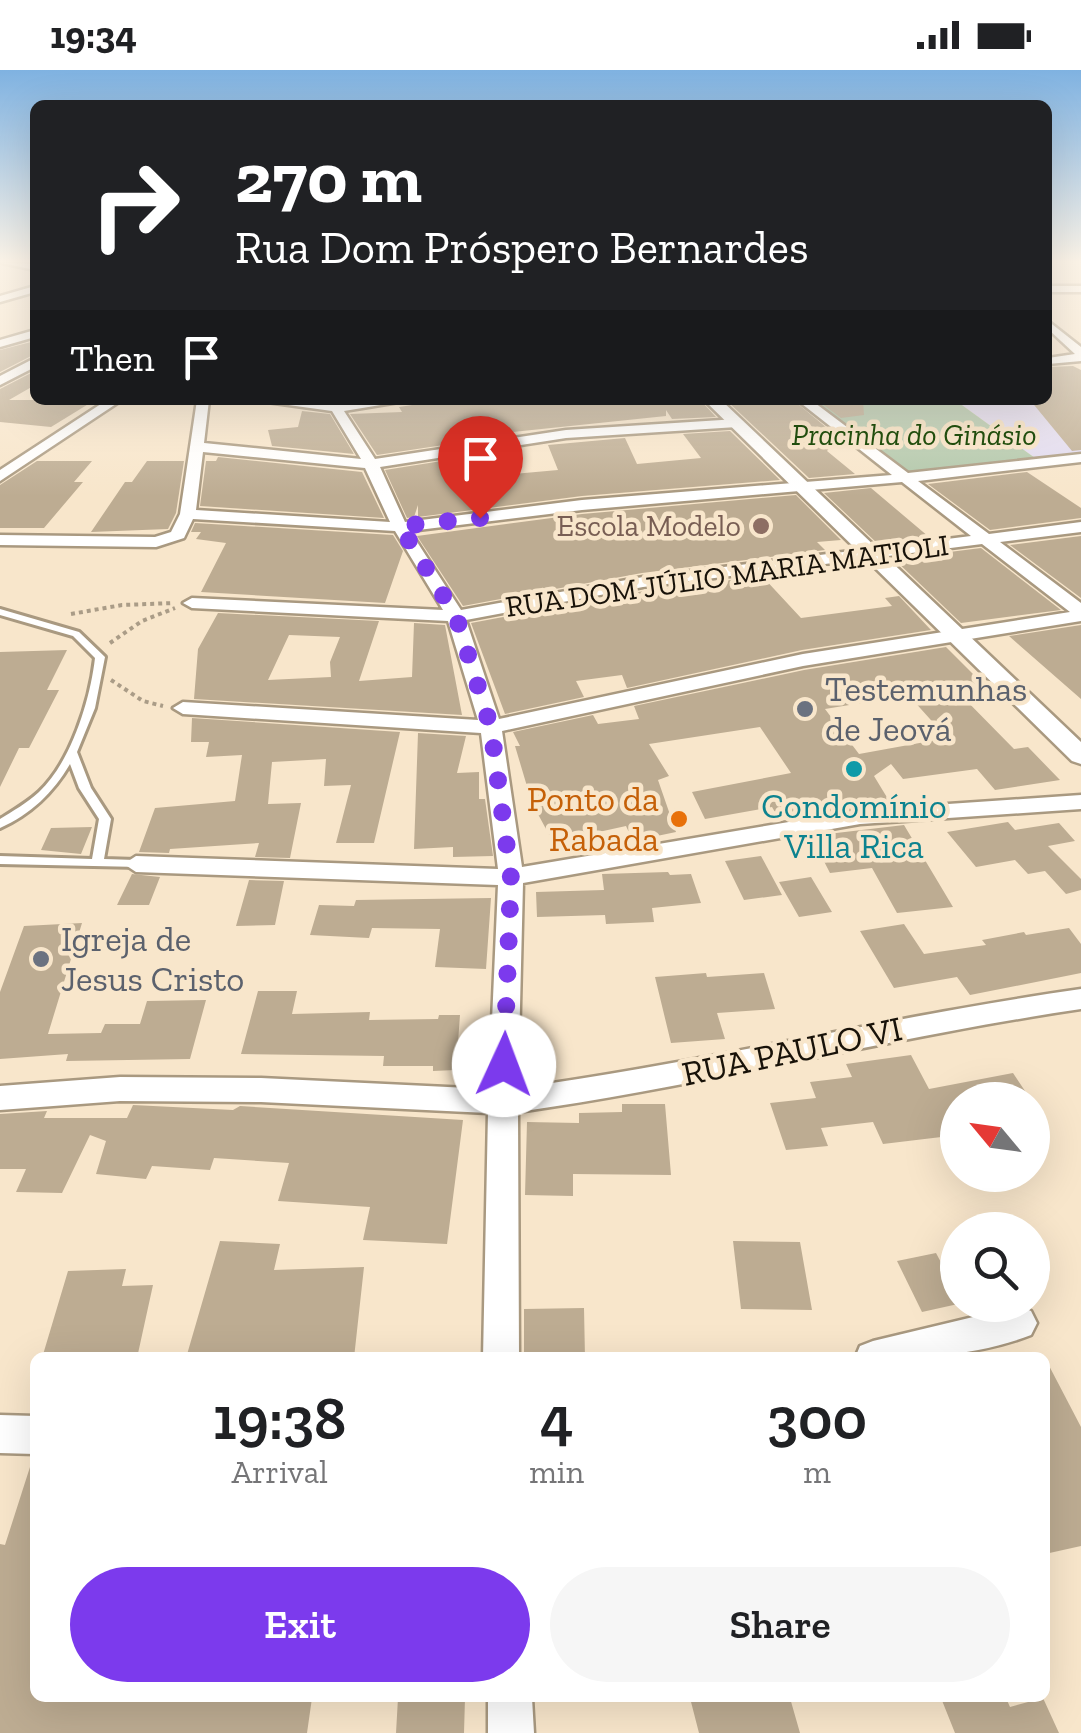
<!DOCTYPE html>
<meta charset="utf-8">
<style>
:root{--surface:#fff;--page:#f6f6f6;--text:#202124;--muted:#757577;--accent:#7c3aed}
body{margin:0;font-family:"Zilla Slab",serif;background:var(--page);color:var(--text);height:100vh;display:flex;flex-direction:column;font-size:38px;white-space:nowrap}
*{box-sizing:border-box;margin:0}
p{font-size:32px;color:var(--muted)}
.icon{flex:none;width:55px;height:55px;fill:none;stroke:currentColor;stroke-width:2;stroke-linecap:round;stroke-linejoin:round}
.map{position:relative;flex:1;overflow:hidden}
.details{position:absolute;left:30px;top:1282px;width:1020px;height:350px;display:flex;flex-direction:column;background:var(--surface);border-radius:15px;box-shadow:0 10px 40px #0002}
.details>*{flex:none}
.guide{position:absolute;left:30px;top:30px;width:1022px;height:305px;border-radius:15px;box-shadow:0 10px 40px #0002;background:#202124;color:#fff;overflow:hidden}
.needle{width:65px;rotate:299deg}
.fabs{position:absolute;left:940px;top:1012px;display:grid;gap:20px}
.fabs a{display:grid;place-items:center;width:110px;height:110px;border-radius:50%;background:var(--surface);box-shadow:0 10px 40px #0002;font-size:50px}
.pin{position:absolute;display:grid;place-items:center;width:85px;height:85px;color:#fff;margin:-102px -42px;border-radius:50% 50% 50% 0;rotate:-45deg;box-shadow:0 0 10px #0007}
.pin .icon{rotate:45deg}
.me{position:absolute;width:110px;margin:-55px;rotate:2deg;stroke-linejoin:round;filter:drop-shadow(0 0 8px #0008)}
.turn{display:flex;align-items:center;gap:35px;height:210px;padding:0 40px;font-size:45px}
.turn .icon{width:130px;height:130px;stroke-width:2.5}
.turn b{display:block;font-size:70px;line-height:85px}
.then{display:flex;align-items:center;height:95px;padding:0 40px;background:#0003;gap:20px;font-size:38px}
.eta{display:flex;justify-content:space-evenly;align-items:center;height:170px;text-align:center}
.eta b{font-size:60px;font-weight:600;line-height:70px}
.primary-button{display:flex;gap:20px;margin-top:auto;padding:20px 40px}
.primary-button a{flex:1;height:115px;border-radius:60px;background:var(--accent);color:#fff;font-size:40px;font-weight:600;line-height:115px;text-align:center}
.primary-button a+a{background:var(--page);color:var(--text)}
.status{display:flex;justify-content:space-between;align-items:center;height:70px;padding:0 50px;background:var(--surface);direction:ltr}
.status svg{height:28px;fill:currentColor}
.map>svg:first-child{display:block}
</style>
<div class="status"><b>19:34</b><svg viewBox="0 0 49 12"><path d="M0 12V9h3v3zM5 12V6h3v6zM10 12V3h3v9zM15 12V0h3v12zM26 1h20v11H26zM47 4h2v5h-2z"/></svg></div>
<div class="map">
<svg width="1081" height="1663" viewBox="0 0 1081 1663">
<rect width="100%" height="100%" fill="#f8e6cb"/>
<path fill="#e1dbf1" d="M1081,324V383L1035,388L955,330H1048V325Z"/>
<path fill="#b1c7aa" d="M810,330H955L1035,388L906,404Z"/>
<path fill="#bdac92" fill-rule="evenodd" d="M35,271V284L0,302V280Z
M1073,296L1081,300V380L1072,381L1030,330H1048V297Z
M35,301V315L9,330H95L51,357L0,352V319Z
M445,330H700L716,347L672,349L666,340V346L483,365L484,369L377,385L350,344L402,342L399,337Z
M726,330H793L838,367L827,381L855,404L809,408Z
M817,330H863L864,345L841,348Z
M302,341L330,344L354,384L272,376L268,360L298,357Z
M730,361L780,410L582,426L418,447V435L414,447L407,448L385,400L492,383L502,405L558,400L548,375L625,368L637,394L701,388L683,364Z
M218,387L362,402L384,448L200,436L206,391H216Z
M37,391H92L74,412H83L44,458H0V415Z
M147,391H184L176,443L168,459L91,462L125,412H132Z
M1027,402L1081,438V448L990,460L928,414Z
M871,418L929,467L878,474L824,423Z
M796,425L841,470L817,472L825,480L642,503L463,536L417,466L582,444Z
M195,453L393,465L403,481L385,533L201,522L226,473L196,469L201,462H191Z
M1081,466V528L1010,475Z
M981,478L1061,540L961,553L894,489Z
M762,506L801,548L892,536L885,528L899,526L931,560L802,580L627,618L622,605L576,611L584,627L505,644L471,553L644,521Z
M218,543L379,551L359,611L412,607L414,553L445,555L462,645L194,629L198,579ZM289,565L340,567L330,592L331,607L268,610Z
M1081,555V629L1009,566Z
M946,577L982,613L954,618L1014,679L1028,677L1060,710L995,720L977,699L903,709L891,694L874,706L891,734L779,749L772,737L705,749L692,722L791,703L760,657L649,674L669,706L658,710L676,762L633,771L626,756L553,772L532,733L515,676H520L513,662L593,645L598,654L639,649L634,636L804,600ZM904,626L912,629L947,668L859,684L825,639Z
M67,580L47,620H59L29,678H19L0,717V582Z
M192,648L400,662L374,773H336L351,715L324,716L326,689L272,692L268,734L301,733L290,788L255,787L259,773L170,779L169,783L139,782L155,738L235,731L242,685L206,687L209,672H191Z
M418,663L466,666L457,703L479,702V729H485L493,786L453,787V777L414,779Z
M1008,752L1015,760L1059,753L1075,771L1048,776L1081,809V820L1066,824L1045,801L1028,804L1015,790L976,797L947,762Z
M904,755L953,837L897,843L872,798L830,803L811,766Z
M92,757L81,784L41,780L51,758Z
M761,786L782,825L744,830L725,791Z
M668,802L670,805L691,804L701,833L652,838L654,852L606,854L605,845L537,847L536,822L604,820L602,804Z
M132,804L160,807L149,835H117Z
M811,807L832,842L799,847L779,812Z
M249,810L284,811L275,855L236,856Z
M491,828L486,899L435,897L440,859L372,858L369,868L310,865L319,835L354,836L356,830Z
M82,853L48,964L101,963L105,954H140L147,931L206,930L190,989L66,991L68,984L0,989V922L24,856Z
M904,854L924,884L986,875L982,870L1024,862L1026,865L1069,858L1081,874V903L970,925L957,907L894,918L860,861Z
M706,903L707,907L764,903L775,939L717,943L725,969L671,973L655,907Z
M258,921H297L292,944L370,942L369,950L438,949L439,945H460L456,1000L433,1001V996H383L384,986L241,984Z
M911,985L929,1019L1013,1003L1031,1030H958V1065L883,1074L873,1052L821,1058L828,1076L786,1080L770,1033L816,1028L810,1012L852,1007L846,994Z
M622,1034H665L671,1105L573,1104V1126L525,1125L527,1052L579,1053V1043L622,1042Z
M133,1035L233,1040L240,1036L463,1050L447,1174L363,1170L370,1137L278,1131L289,1093L214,1088L210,1100L152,1096L146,1109L96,1104L106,1071L90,1065L62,1123L16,1122L26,1099H0V1044L47,1041L44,1048H127Z
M220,1171L280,1174L274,1200L364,1197L354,1288H186Z
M733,1171L800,1172L812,1240L741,1239Z
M936,1183L958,1224V1234L922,1242L897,1191Z
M126,1199L122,1216L153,1215L137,1288H42L68,1201Z
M584,1238L585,1288H524V1239Z
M1045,1288L1081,1357V1476L1045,1484Z
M30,1397L35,1398V1628H312L307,1663H0V1474L5,1475Z
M398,1628H465L464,1663H396Z
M690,1628H790L800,1663H699Z
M941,1628H1006L1010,1637L1043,1628L1059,1663H955Z"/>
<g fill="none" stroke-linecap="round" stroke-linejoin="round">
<g stroke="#a99980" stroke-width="6">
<path id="service" d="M0,539L79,562L105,587L95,638L77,682L91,718L111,749L104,789L136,790L142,794L140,797L0,794V786L92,789L99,749L79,718L70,694C53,723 31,744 0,758V749C13,741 27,733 39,722C71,692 90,631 95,588L73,566L0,545Z"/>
</g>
<g stroke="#a99980" stroke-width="5">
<path id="minor" d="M35,216V222L0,232V226Z
M1048,216H1081V222H1048Z
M1048,251L1081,277V291L1048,294V288L1075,284L1048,259Z
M35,260V267L0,277V270Z
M35,288V297L0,315V306Z
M107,330H122L0,411V400Z
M197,330H209L204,373L361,389L332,341L252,330L336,334L411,330L344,341L375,389L566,360L737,349L744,353L737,357L566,368L380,397L405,452L582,430L892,405L797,330H811L908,403L1081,384V392L918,411L989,464L1081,452V462L1000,472L1081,533V551L803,596L502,661L522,797L860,740L1081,725V739L860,754L523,813L518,1018C707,992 892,946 1081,919V939C892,967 707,1015 518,1042L519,1288H483L488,1043L261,1032L120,1031L0,1040V1016L120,1007L261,1008L489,1019L498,815L136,802L124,794L136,786L498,799L481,663L183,644L173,638L183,632L478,650L448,551L192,538L183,533L192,528L443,540L395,461L193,449L184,468L156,477L0,475V465L155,467L171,462L180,444ZM203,382L365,398L390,452L196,440ZM902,412L971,466L643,507L461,540L410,461L582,440ZM982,474L1070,542L803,584L499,649L466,550L643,517Z
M1019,1236L1031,1241L1037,1253L1031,1265C974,1287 916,1288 855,1288L860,1276L873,1271Z
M0,1345L35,1346V1384L0,1383Z
M488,1628H532L534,1663H488Z"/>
</g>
<g stroke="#a99980" stroke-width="5">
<path id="tertiary" d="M2,193L35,194V200Z
M704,330H721L1081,672V694L1072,691Z"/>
</g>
<path stroke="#aa9c87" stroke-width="4" stroke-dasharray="4 4" stroke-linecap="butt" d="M71,544L122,535L174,533
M110,573L142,551L175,538
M111,610L143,631L163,636"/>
<use href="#service" fill="#fff" fill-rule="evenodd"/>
<use href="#minor" fill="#fff" fill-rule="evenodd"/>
<use href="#tertiary" fill="#fff" fill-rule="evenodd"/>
</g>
<linearGradient id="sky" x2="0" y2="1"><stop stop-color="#7fb2e1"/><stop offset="0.45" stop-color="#fcf4e8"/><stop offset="1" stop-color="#fcf4e8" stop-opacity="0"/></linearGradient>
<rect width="1081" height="426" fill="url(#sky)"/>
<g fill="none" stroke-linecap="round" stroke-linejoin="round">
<path stroke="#7c3aed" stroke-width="18" stroke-dasharray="0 32.4" d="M480,448L400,456L456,546L491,658L511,808L504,995"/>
</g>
<circle fill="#8d6e63" stroke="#f8e6cb" stroke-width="4" cx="761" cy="456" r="10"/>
<g fill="#6b7280" stroke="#f8e6cb" stroke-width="4">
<circle cx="805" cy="639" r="10"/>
<circle cx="41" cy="889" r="10"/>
</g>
<circle fill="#0f9aa8" stroke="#f8e6cb" stroke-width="4" cx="854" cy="699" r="10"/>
<circle fill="#e8710a" stroke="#f8e6cb" stroke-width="4" cx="679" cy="749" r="10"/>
<g text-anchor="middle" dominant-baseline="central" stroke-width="9" stroke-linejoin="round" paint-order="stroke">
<g font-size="30" font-style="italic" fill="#224f0e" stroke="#f8e6cb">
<text x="914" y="365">Pracinha do Ginásio</text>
</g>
<g font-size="30" fill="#785e54" stroke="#f8e6cb" text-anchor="end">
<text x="741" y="456">Escola Modelo</text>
</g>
<g font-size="30" fill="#181209" stroke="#f8e6cb">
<text transform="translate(727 506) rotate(-8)">RUA DOM JÚLIO MARIA MATIOLI</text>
</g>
<g font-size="35" fill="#5b616d" stroke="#f8e6cb" text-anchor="start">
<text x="825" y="619">Testemunhas<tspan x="825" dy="40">de Jeová</tspan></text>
<text x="61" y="869">Igreja de<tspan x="61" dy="40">Jesus Cristo</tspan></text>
</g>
<g font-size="35" fill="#c56008" stroke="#f8e6cb" text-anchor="end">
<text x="659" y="729">Ponto da<tspan x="659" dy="40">Rabada</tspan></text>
</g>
<g font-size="35" fill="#0d838f" stroke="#f8e6cb">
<text x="854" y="736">Condomínio<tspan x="854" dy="40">Villa Rica</tspan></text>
</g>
<g font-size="35" fill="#181209" stroke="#f8e6cb">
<text transform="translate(792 981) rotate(-12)">RUA PAULO VI</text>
</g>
</g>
</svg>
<div class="fabs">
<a><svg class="needle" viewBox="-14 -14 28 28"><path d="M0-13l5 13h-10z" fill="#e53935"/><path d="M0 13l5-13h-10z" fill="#757577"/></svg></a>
<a><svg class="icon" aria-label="search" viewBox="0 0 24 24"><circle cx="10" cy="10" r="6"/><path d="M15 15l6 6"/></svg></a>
</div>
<div class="pin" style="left:480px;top:448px;background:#d93025"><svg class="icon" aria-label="arrive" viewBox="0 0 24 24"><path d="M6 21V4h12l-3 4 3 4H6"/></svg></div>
<svg class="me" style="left:504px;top:995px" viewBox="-20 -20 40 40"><circle r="19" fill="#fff"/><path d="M0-13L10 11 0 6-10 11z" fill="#7c3aed"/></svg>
<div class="guide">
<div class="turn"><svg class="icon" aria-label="right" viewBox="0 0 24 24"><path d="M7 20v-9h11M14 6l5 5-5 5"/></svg><div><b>270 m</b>Rua Dom Próspero Bernardes</div></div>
<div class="then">Then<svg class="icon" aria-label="arrive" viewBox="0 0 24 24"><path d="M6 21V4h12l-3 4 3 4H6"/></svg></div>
</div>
<section class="details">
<div class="eta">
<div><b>19:38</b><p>Arrival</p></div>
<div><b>4</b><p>min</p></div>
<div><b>300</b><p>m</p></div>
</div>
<div class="primary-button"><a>Exit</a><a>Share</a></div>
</section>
</div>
